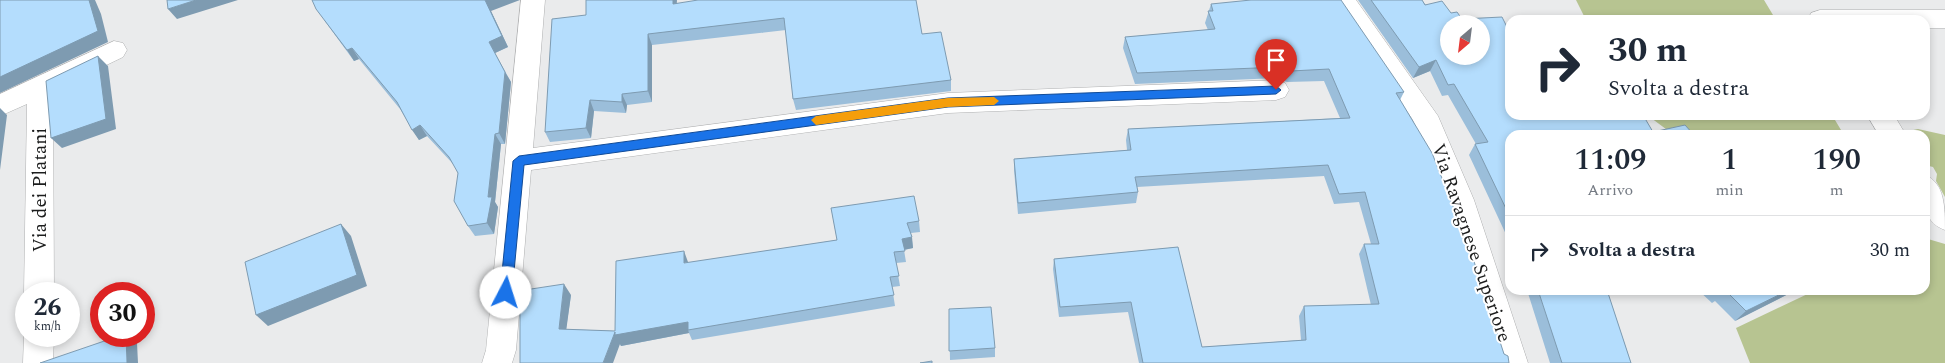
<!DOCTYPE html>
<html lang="it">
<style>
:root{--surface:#fff;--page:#f2f2f3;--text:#1f2937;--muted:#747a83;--line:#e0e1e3}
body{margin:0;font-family:Spectral,serif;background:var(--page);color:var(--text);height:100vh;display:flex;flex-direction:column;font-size:19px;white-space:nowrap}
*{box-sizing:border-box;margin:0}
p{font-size:16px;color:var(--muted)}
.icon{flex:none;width:28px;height:28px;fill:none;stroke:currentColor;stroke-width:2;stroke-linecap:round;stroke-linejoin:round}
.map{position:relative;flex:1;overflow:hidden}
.details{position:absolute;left:1505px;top:130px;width:425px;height:165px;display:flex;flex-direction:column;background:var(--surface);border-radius:15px;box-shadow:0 2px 8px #0003}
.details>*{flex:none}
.guide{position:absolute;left:1505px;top:15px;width:425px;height:105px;border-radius:15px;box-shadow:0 2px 8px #0003;background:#fff;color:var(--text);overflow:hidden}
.needle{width:32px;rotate:208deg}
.fabs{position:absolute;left:1440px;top:15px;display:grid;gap:10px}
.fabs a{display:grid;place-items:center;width:50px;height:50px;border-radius:50%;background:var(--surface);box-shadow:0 2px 8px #0003;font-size:25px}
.speed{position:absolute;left:15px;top:282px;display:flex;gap:10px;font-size:25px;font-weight:700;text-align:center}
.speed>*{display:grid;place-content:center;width:65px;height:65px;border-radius:50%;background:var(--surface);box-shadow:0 2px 8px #0003;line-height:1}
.speed small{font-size:12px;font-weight:400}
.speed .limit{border:8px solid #d22;background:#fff;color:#111}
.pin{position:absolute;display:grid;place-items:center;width:42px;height:42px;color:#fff;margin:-51px -21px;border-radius:50% 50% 50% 0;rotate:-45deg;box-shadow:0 0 5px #0007}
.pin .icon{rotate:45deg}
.me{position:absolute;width:55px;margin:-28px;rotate:5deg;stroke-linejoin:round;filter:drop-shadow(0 0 4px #0008)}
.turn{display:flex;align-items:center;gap:18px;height:105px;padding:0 20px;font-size:22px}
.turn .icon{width:65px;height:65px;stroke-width:2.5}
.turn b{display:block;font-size:35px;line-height:42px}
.eta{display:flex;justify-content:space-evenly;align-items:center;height:85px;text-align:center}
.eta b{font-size:30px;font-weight:600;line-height:35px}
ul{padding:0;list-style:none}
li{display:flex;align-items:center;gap:15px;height:70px;padding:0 20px;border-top:1px solid var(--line)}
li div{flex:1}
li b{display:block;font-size:19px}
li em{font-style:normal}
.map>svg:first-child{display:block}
</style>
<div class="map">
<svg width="1945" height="363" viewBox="0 0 1945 363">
<rect width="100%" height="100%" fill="#eaebec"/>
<path fill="#b7c491" d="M1576,0H1764L1776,20H1586Z
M1647,115H1832L1844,135H1674Z
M1918,129L1945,135V197L1936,181L1937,174L1933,167L1925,165V135H1900L1899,133Z
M1928,239L1945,244V363H1750L1736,328L1816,290H1925V240Z"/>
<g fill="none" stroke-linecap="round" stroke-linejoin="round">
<g stroke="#aeafb0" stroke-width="1">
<path id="minor" d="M521,0H545L533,148L948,93L1276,80L1285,83L1289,90L1285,97L1276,100L948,113L531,170L516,350L512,363H482L486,350Z
M1331,0H1356L1438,116L1474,200L1528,363H1498L1446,200L1413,120Z
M1820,10H1945V28H1925V20H1808L1811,13Z
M114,41L123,43L127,50L123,57L53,91L54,294H26V298L24,294L27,104L0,116V94Z
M1867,115H1894L1906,135H1879Z
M1925,175C1945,183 1945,208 1945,230C1920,221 1925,197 1925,175Z
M26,331V336H54L53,363H23L24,336Z"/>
</g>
<use href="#minor" fill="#fff" fill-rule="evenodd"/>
</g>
<path fill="#9bbeda" d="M1358,0H1422L1510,115L1653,132L1694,135H1510V243L1469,155L1475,144H1476L1448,95L1442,96L1430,71L1413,78Z
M677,3L922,34L951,80V91L796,110L793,99L786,30L652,45V102L627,105L626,113L594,111L591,138L550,142L545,132Z
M1211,4L1404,92L1400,100L1504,354L1509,363H1139L1128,312L1059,317L1053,269L1054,259L1178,247L1202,347L1301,340L1299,316L1304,306L1371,305L1359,254L1364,244H1371L1359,202L1334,204L1324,176L1137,187L1138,192L1136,203L1018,214L1014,170V159L1127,150L1126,140L1128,129L1340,118L1324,81L1287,82L1276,78L1135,84L1123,48L1125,37L1208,30L1205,23Z
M491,11L508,47L495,53L511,82L505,144H501L495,202L498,207L494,234L475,236L468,226L458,173L454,165L427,136L419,140L400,109L359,59L354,61L324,20Z
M831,208L919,221L920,232L911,233L913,248L904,250L906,262L896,263L900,286L892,287L895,306L692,340L689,333L621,346L620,344L520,363L571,295L566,329L615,331L688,263L837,240Z
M1527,290H1607L1631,363H1550Z
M1698,290H1796L1735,321L1715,301L1712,303Z
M949,309L995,348V357L950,360Z"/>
<path fill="#7e9bb1" d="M89,0H95L101,14L108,42L0,93V77Z
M196,0H238L177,19L168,9Z
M485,0H520L491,11L508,47L495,53L489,42Z
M673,0H677L676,15L673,4Z
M648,34L652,45V102L648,91Z
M352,48L359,59L354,61L347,50Z
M98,56L108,66L116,129L62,148L51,138Z
M1436,60L1430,71L1413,78L1419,67Z
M505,72L511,82L505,144L499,133Z
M622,94L627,105L626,113L622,102Z
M590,100L594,111L591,138L586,128Z
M0,108L7,115L0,170Z
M420,125L427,136L419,140L412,130Z
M495,134L501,144L495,202L498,207L494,234L487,223L488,197Z
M341,224L351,236L367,286L268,326L256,315Z
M912,237L913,248L903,250L902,239Z
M684,251L688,262L684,263Z
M564,284L571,295L565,339L559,329Z
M1789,290H1796L1735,321L1746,311Z
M688,322V330L689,333L621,346L620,344L613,363H603L615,332Z
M126,336H128L137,343L138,363H127Z"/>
<path fill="#b4ddfd" stroke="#7e9bb1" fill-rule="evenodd" d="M0,0H89L98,31L0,77Z
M167,0H196L168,9Z
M312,0H485L502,36L489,42L505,72L499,133L495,134L488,197H492L487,223L468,226L454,201L458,173L449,157L420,125L412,130L397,102L352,48L347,50L316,9Z
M586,0H673V4L698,0H916L922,34L941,32L951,80L793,99L784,18L648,34V91L622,94V102L590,100L586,128L545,132L552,19L586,15Z
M1251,0H1341L1404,92L1396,93L1432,153L1470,249L1504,354L1508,356L1509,363H1143L1131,302L1060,307L1054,259L1178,247L1202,347L1306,340L1304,306L1379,304L1364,244H1379L1365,192L1339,194L1328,165L1135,177L1138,192L1018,203L1014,159L1131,150L1128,129L1350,118L1329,69L1291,71L1280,67L1137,73L1125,37L1215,29L1208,11H1213L1211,4Z
M1371,0H1422L1425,5L1442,1L1451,13L1457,12L1462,19L1502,17L1510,33V115H1643L1653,132L1685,125L1694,135H1510V217L1475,144L1488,142L1454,84L1448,85L1436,60L1419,67ZM1449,24H1481V56H1449Z
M98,56L106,119L51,138L46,81Z
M914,196L919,221L907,223L912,237L902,239L905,251L894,252L899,276L890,277L894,295L688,330V322L615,335V332L603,363H520V312L518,291L564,284L559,329L615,331L616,261L684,251V263L837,240L831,208Z
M341,224L357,275L256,315L245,262Z
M1538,290H1607L1631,363H1562Z
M1719,290H1789L1746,311L1726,291L1722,294Z
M991,307L995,348L949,351V309Z
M119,336H126L127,363H40Z
M932,361V363H920Z"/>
<path fill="#1a73e8" stroke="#114b97" d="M1276,86L1281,90L1276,94L948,107L524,165L512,293L510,297L506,298L502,297L500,293L513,161L519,156L948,98Z"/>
<path fill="#f59e0b" d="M994,97L999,101L994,105L948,107L816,125L811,120L816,116L948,98Z"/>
<g text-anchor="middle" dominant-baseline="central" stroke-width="4" stroke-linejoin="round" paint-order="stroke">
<g font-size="19" fill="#1c1d1d" stroke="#fff">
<text transform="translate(40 190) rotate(-90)">Via dei Platani</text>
<text transform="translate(1471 243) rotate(71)">Via Ravagnese Superiore</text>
</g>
</g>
</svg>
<div class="fabs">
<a><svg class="needle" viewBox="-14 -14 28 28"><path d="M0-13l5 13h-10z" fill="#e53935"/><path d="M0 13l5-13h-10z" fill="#747a83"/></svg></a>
</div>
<div class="speed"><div>26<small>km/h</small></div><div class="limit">30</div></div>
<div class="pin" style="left:1276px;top:90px;background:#d93025"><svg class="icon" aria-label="arrive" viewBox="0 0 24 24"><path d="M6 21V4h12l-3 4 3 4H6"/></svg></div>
<svg class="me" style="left:506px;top:293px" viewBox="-20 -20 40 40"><circle r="19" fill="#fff"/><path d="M0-13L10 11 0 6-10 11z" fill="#1a73e8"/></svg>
<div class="guide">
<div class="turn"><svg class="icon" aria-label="right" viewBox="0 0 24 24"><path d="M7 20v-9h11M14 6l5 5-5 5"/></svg><div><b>30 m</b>Svolta a destra</div></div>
</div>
<section class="details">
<div class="eta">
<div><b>11:09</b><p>Arrivo</p></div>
<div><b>1</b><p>min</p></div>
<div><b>190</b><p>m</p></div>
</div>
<ul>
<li><svg class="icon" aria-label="right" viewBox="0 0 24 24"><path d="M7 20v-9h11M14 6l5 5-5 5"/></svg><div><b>Svolta a destra</b></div><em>30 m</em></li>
</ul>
</section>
</div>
